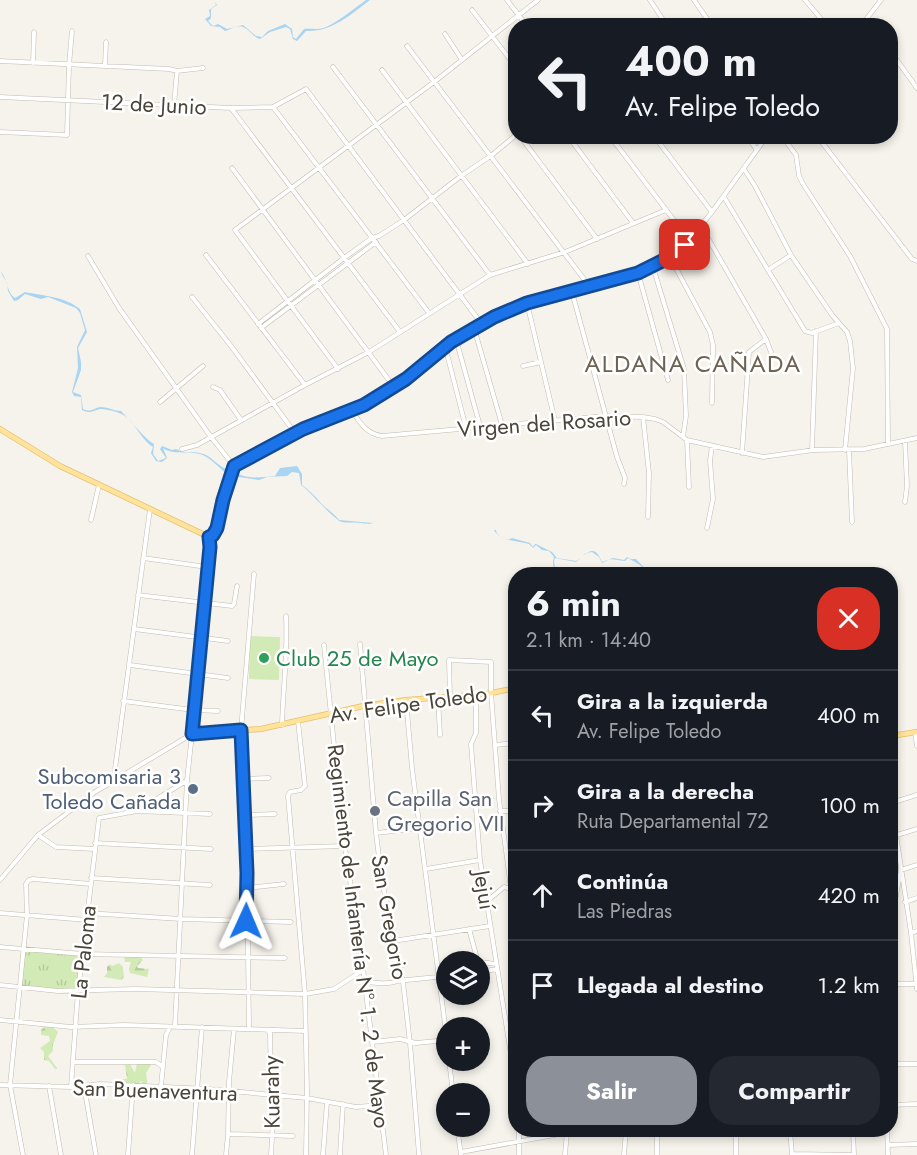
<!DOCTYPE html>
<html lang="es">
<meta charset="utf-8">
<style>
:root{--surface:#171b24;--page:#242831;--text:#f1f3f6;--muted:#9ea1a6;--line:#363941;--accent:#8c9099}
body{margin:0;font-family:Jost,sans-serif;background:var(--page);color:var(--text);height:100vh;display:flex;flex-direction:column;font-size:22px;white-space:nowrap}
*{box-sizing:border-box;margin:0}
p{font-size:20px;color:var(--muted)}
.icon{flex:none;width:33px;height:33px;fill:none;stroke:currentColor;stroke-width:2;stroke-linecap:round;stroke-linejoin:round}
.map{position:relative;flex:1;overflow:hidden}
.sheet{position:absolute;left:508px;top:567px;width:390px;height:570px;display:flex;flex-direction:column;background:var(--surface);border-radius:24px;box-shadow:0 3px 9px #0003}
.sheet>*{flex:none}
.guide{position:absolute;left:508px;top:18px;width:390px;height:126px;border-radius:24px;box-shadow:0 3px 9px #0003;background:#171b24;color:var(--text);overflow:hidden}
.controls{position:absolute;left:436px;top:951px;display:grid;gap:12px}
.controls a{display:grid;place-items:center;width:54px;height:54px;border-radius:50%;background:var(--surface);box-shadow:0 3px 9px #0003;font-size:30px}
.pin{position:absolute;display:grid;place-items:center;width:51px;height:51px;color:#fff;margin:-26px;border-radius:12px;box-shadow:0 3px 9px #0006}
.me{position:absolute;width:66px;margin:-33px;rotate:1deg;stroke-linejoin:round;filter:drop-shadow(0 0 4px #0008)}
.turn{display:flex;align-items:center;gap:21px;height:126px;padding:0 18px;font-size:27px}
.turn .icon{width:78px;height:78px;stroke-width:2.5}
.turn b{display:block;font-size:42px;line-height:51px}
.round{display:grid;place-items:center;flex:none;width:63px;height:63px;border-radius:24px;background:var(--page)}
.summary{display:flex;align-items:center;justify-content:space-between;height:102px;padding:0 18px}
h1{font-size:36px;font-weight:700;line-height:45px}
.primary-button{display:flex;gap:12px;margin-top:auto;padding:12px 18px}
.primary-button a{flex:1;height:69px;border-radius:24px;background:var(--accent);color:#fff;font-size:24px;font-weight:700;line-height:69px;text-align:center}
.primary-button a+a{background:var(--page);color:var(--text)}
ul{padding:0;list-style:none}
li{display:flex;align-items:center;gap:18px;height:90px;padding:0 18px;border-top:2px solid var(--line)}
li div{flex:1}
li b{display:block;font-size:22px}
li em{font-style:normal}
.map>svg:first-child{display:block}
</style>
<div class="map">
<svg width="917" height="1155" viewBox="0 0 917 1155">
<defs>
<pattern id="forest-firs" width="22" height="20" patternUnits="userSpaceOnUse" patternTransform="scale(1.5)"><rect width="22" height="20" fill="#d2eab5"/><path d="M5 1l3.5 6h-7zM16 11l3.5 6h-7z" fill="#b6ca9c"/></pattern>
<pattern id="park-tufts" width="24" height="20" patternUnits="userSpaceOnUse" patternTransform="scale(1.5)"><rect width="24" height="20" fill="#d2eab5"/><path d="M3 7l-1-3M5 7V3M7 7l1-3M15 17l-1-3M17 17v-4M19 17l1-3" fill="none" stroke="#b6ca9c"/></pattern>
</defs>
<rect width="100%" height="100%" fill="#f6f3ec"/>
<path fill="#d2eab5" d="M250,636L280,637L279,680L249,679Z"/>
<path fill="url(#forest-firs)" d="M124,956H139L143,960L137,966L138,968L149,969L147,977L130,973L129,969L131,962H125Z
M119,963L123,967L124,977L121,980L104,977L107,973V967L110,964L112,966Z
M47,1025L52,1026L58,1032L53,1044V1051L48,1056L57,1068L55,1069L49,1061L44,1060V1052L40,1048L50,1041L49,1036L41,1035V1030Z
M142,1060L150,1062L151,1065L146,1073L148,1088H145L141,1081L132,1088L119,1091L121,1097L113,1095L116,1088L126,1087L124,1082L119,1083L117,1081L119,1079H127L125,1065L130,1064L135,1073L137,1063Z"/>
<path fill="url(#park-tufts)" d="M23,949L83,954L78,991L20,986Z"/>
<path fill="#a9d4f2" d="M366,0H370C350,15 332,32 306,31L297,41L293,39L290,29L286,27L270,32L260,39C253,37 247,26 239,26C234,26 230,30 225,31L220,27L211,26L205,19L210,16L209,10L216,5L215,2L217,5L211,9V18L208,21L213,26L218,24L227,29L243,25L256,36L262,37L268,31L285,24L292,29L293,37L296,39L304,29C310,28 316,30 323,28C333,26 356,7 366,0Z
M0,271C9,280 6,292 15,298L25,292C43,296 64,296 80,309L87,332L78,348L81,362V370L73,392L81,395L83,409C92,413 93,408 101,407C108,407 114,411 121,411C129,419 146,440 154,444L153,454L158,461L166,458L160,449L162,446L172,450L176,449C184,454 192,451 200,453C212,455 217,467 229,470L227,474C219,468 210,457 200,454C189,451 172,455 163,448L167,458L162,462L156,461L151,453L153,447C140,439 133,417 119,413C115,411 104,409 100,409C92,411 90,414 82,410L81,397L74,396L72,392L78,368L77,347L85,330L80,313L76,308L48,297L41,299L25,294L18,300L14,301L8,291L7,283Z
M297,466L302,474V485C309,490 315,496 320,502C326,509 334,513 339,520L373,523L376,520C373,525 367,524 361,523C355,522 347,523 342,522C335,521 310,491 301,485L299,473L292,472L287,476L267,477L259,480L233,476L236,473C250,480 261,477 275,476L280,468Z
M496,530C496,535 503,538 508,540L512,538L530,543L533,547L535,544H536L552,552L557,558L576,561C587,554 594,542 602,562L613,558L624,560L627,557L631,559H636L650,574L640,565L628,558L625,561L610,559L602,563L599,557L592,552L586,553L576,562L555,558L554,562L556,574H554L553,562L554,557L549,551L542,550L536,545L533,548L529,544C516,540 501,542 494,530Z"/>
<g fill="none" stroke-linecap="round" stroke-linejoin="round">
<g stroke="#c2bbae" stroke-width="5">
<path id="minor" d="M507,0L527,26
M650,0L667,26
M694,0L712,26
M805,0L827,26
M472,10L516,67
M867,18L872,26
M759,24L760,26
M861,26L881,0
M445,34L462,60
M407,46L590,287
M891,52L917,88
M0,61L169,69L177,71L203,68
M33,63L34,32
M105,66L106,42
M333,67L490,275
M382,70L528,264
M0,97L231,108L273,107L306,89L481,323
M174,105L177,71
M273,107L429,313
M231,108L400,332
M0,132L67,135L69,65L72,31
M520,136L597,239
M568,136L633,223
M610,136L689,240
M654,136L712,212
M747,136L757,150
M782,136L796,155L799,176L803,184L850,256L887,329L888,444
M817,136L912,259L917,261
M232,168L394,387
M744,169L755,186L791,255L832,315L847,332L850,341L853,368L845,450
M724,197L768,270L791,255
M701,226L766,339L771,352
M206,255L305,385
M88,256L119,308L211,437L234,466
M670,257L710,332L713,345L712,403
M653,267L684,369L686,416L683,437
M768,270L805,331L812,333L839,323
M638,273L668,380
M572,292L617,457L625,478L624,484
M192,297L231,346L295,433
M527,303L555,421
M258,324L344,258L372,238L379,236L404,220L461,176L492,155L516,135
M261,328L376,242
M474,328L502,425
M456,339L480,426
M445,346L466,428
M523,366L541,362
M338,369L235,230L434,82L538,0
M213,387L220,390L241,420
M160,402L203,366
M352,411C360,422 366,434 382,436L606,416L643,417L655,419L663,422L687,440L763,457L814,450L864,449L917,438
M643,417L649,473L648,517
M687,440L689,487
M182,449L197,445L305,385L369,352L490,275L565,252L666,210
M812,450L816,331
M849,450L852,522
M742,453L749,352L766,339
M905,502L907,486L905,441
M91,520L99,485
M707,528L713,499L710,461L712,446
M209,537L215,533L217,528L223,500L234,466L303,429L364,405L406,379L451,342L494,317L527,303L638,273L670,257L685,245L712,212L767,136
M143,558L207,567
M138,595L232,606L234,604L237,586
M134,629L228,641
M360,644L376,833L382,881L403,982L410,1043L419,1155
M324,645L343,835L360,944L386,1155
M130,665L228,678
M476,695V733L471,744L480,860L516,1086
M450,697L449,660L491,662V693L499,799L516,925
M438,698L440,735
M406,700L412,768L447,1040
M123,701L193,710L218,711
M298,721L305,786L301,790L290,792L288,796L305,994L307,1092L306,1155
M282,725C283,688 288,653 286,616
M915,732L917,746
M495,745L516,743
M243,779L269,778
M116,781L115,769L150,509
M891,802L911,933L917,989
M891,803L917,795
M139,810L186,781
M500,811H516
M245,815L275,814
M376,833L420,828
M891,834L897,835L917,829
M38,835L56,847L95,849
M95,843L211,849
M246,849L345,846
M426,869L480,860
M91,878L210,885
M0,880L38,835L95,792L192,734
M510,882L516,881
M247,888L284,884
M486,902L504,887L511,889
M905,902L917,898
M0,913L87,920
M87,913L181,919L291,922
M891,921L901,870L917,865
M469,929L478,962
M911,933L917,931
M393,941L490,926
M0,947L83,954L285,958
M480,962L496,964
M480,972L497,969
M364,983C376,981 387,986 397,981L447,976
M891,984H917
M0,985L58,991L136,989L305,994L334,989L363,970
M0,1020L71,1027L124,1025L305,1031
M175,1026L187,780L192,734
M249,1029L247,873L241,730L254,574
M268,1031L270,1033L271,1090L274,1102L271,1155
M373,1042L400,1039L416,1043L447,1040
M449,1060L453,1094
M73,1062H156L163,1067
M891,1064H917
M0,1085L71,1087L100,1084L208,1089L307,1098L356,1107L381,1105
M49,1086L61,1155
M84,1086L96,1155
M161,1086L166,1035L170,1027
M71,1087L78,991L99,818L137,811L210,814
M891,1105L917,1104
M457,1126L461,1155
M519,1130V1155
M790,1130L792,1155
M853,1130L854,1155
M887,1130L888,1155
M228,1134L293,1136
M888,1145L917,1144
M461,1152L582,1130
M792,1154L854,1155
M23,1155L10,1085L27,915L26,884L29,880L33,879L91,884
M128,1155L133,1085
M192,1155L202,1027
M226,1155L228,1134L229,1082L234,1029
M323,1155L327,1102
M340,1155L343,1104
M565,1155L567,1132
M624,1155L626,1130
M657,1155V1130
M736,1155V1130"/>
</g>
<g stroke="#e6c16a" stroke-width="6">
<path id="major" d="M0,429L60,466L209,537L210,547L192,734L261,729L363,706L406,700L486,694L516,688
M891,736L917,732"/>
</g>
<use href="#minor" stroke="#fff" stroke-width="4"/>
<use href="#major" stroke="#ffe39c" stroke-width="4.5"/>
</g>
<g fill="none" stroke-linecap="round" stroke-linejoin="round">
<g stroke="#114b97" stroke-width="15">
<path id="route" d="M246,921L247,873L241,730L192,734L210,547L209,537L213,535L217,528L223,500L234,466L303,429L364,405L406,379L451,342L494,317L527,303L638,273L670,257L685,245"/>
</g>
<use href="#route" stroke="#1a73e8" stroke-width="10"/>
</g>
<circle fill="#2e9e5b" stroke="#fff" stroke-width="2" cx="264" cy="658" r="6"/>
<circle fill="#5c6f8a" stroke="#fff" stroke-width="2" cx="193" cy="789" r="6"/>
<circle fill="#6b7280" stroke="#fff" stroke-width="2" cx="375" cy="811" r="6"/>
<g text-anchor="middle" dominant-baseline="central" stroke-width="5" stroke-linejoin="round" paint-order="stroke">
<g font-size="22" fill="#4b4439" stroke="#fff">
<text transform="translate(154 104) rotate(3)">12 de Junio</text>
<text transform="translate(544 423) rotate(-4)">Virgen del Rosario</text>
<text transform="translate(408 704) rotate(-8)">Av. Felipe Toledo</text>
<text transform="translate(485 890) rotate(81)">Jejuí</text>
<text transform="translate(390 917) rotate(80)">San Gregorio</text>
<text transform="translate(359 936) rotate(83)">Regimiento de Infantería N° 1. 2 de Mayo</text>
<text transform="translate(83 952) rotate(-84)">La Paloma</text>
<text transform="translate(155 1090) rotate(2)">San Buenaventura</text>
<text transform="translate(271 1092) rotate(-91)">Kuarahy</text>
</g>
<g font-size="22" fill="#27864d" stroke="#fff" text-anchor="start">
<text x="276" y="658">Club 25 de Mayo</text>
</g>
<g font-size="22" fill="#4e5e75" stroke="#fff" text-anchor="end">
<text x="181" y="776">Subcomisaria 3<tspan x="181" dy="25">Toledo Cañada</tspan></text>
</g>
<g font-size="22" fill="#5b616d" stroke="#fff" text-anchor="start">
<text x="387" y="798">Capilla San<tspan x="387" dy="25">Gregorio VII</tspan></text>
</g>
<g font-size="24" letter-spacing="1.5" fill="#6e6250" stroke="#fff">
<text x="693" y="363">ALDANA CAÑADA</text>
</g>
</g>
</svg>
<div class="controls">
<a><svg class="icon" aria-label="layers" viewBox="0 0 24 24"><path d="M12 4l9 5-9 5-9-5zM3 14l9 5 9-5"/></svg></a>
<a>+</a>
<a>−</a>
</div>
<div class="pin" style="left:685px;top:245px;background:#d93025"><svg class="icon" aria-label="arrive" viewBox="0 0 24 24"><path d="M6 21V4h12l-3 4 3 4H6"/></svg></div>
<svg class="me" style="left:246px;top:921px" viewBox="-20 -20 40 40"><path d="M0-17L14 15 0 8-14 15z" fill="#1a73e8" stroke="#fff" stroke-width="4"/></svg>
<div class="guide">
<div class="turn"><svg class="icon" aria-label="left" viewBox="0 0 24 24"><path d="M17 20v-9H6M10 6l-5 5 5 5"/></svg><div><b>400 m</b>Av. Felipe Toledo</div></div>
</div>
<section class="sheet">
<div class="summary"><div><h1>6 min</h1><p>2.1 km · 14:40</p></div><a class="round" style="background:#d93025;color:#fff"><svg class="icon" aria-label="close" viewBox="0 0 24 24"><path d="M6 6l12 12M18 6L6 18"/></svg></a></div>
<ul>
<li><svg class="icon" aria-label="left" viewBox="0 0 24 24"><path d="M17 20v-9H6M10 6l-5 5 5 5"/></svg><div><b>Gira a la izquierda</b><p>Av. Felipe Toledo</p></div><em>400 m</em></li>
<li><svg class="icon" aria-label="right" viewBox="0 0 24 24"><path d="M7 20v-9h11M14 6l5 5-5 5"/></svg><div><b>Gira a la derecha</b><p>Ruta Departamental 72</p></div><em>100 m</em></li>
<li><svg class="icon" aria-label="ahead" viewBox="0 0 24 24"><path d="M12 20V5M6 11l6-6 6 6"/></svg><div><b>Continúa</b><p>Las Piedras</p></div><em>420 m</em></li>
<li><svg class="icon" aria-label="arrive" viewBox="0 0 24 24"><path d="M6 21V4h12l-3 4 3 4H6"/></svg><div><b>Llegada al destino</b></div><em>1.2 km</em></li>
</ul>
<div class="primary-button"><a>Salir</a><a>Compartir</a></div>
</section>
</div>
